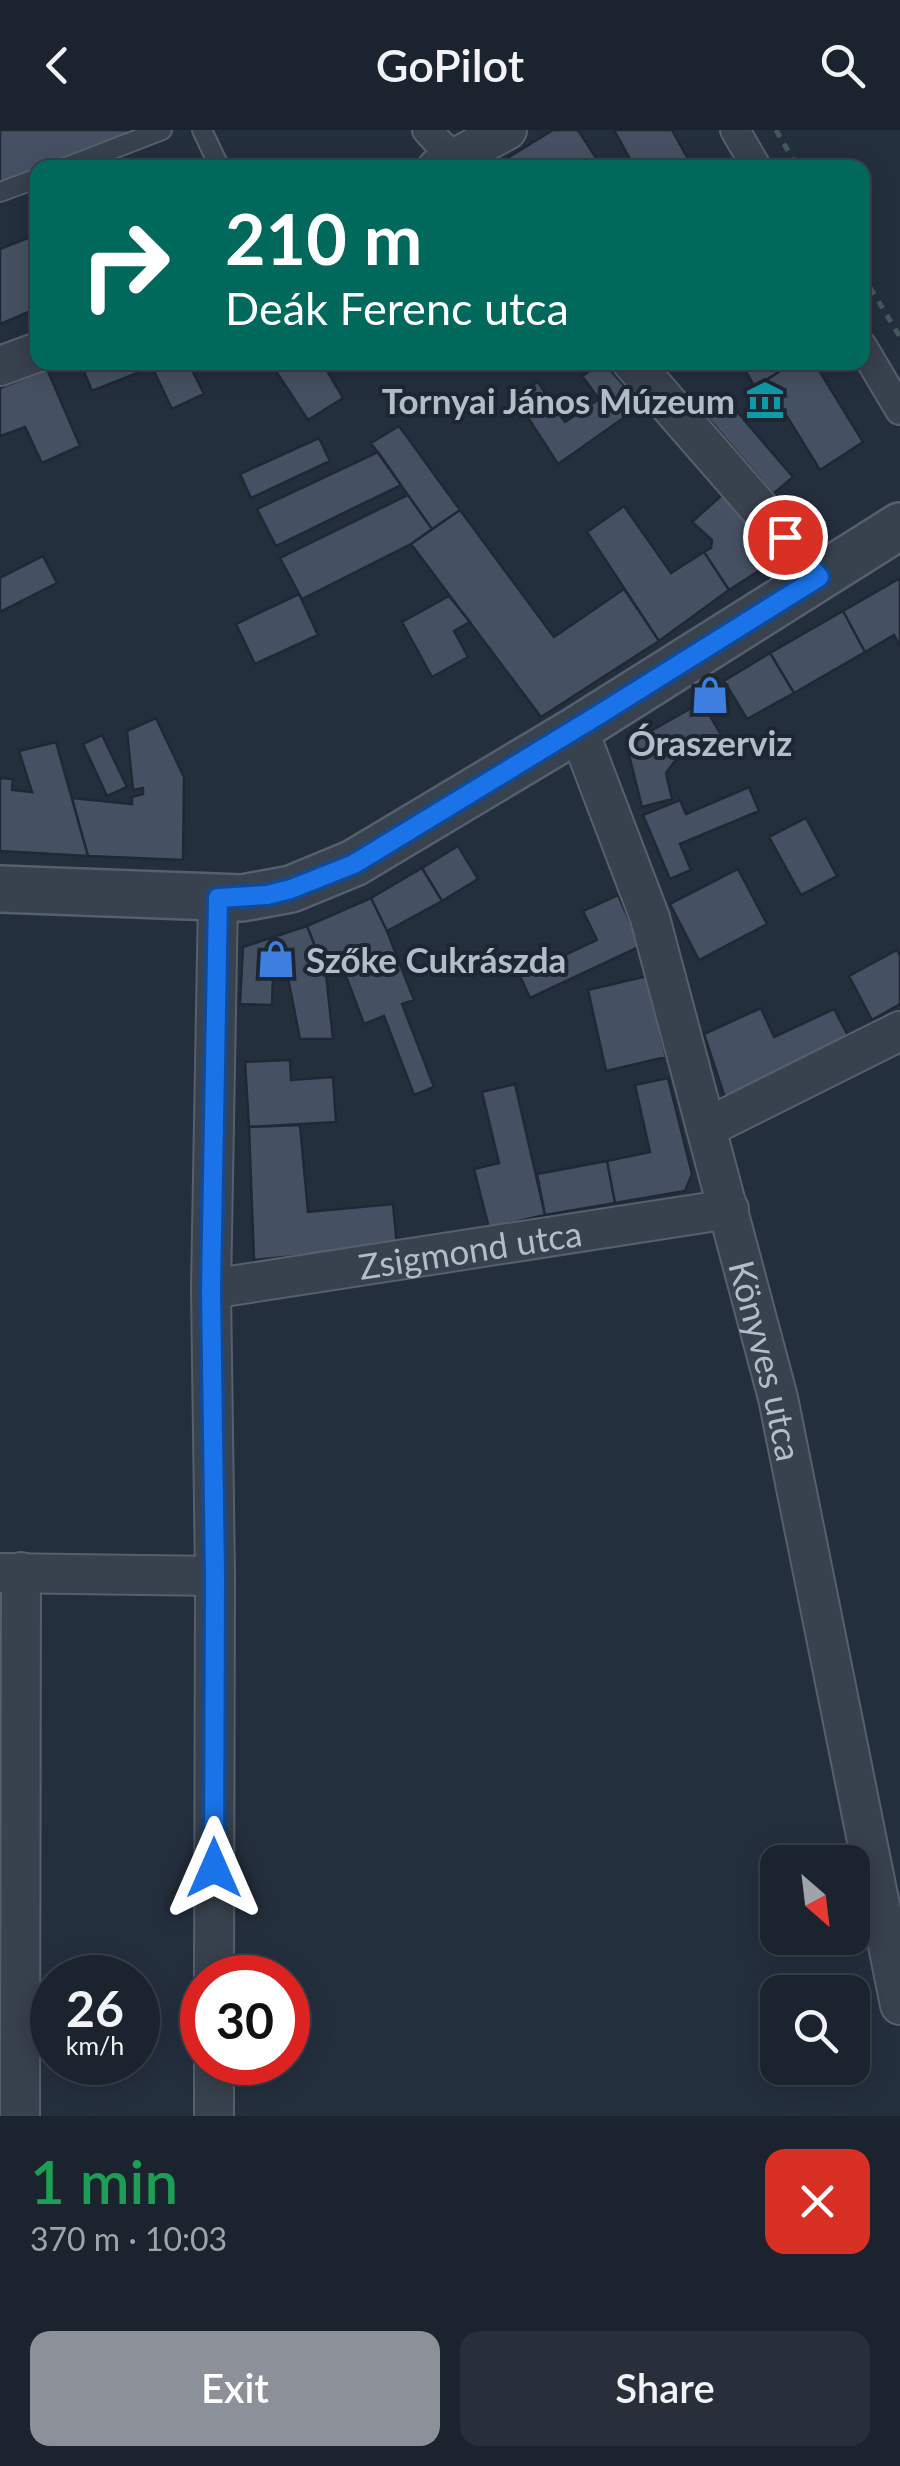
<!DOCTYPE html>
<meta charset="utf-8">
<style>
:root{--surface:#1b232e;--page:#282f3a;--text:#f1f3f6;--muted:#a0a4aa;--line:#39404a;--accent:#8c9099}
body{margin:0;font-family:Lato,sans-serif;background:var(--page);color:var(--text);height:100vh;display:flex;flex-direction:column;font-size:38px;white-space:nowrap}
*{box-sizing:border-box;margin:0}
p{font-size:32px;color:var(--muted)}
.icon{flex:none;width:55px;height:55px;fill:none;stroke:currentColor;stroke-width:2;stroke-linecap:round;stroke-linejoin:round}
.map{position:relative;height:1986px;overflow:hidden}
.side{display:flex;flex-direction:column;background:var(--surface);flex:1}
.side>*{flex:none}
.banner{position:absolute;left:30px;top:30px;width:840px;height:210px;border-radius:20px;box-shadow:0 5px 25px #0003,0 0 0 2px var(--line);background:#00695c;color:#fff;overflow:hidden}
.needle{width:65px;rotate:152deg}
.buttons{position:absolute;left:760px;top:1715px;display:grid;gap:20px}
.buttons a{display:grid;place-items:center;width:110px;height:110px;border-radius:20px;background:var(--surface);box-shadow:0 5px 25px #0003,0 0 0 2px var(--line);font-size:50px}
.speed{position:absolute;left:30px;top:1825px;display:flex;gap:20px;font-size:50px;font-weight:700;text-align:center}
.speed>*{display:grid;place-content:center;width:130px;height:130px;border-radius:50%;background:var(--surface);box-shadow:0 5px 25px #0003,0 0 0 2px var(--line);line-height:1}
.speed small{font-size:25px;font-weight:400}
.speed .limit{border:15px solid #d22;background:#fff;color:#111}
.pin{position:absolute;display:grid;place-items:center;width:85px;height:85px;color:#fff;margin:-42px;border:5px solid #fff;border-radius:50%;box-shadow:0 2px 10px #0007}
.me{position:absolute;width:110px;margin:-55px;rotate:0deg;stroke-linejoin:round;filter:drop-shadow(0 0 8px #0008)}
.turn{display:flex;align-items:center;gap:35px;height:210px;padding:0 30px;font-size:45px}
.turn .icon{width:130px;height:130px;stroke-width:2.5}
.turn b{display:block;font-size:70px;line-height:85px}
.round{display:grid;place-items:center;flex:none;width:105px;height:105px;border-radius:20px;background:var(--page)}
.head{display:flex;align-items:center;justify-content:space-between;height:170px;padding:0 30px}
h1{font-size:60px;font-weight:600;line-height:75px;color:#1e9e55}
.primary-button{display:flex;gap:20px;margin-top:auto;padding:20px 30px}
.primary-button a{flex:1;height:115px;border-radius:20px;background:var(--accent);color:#fff;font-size:40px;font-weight:600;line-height:115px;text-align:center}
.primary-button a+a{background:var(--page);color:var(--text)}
header{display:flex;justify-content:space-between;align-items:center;height:130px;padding:0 30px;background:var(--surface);font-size:45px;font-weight:600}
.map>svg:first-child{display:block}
</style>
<header><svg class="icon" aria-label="back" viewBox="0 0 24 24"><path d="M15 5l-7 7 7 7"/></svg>GoPilot<svg class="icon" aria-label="search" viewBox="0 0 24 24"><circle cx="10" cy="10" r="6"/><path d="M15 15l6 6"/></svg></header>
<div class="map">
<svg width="900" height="1986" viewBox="0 0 900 1986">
<rect width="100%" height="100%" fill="#242f3e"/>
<path fill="#455162" stroke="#1f2835" stroke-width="2.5" d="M0,0H133L136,5L53,38H38V43L0,56Z
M553,0H578L600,34L595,38H498L496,35Z
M614,0H672L693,38H635Z
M35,105L38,112V178L0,194V119Z
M80,232H188L204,264L172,279L152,237L92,261Z
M270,232H322L343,268L308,290Z
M603,232L642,275L558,334L514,266L538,252L565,292L599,269L582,246Z
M740,232H794L755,257Z
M794,232H814L863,312L820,340L765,251Z
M47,239L80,316L42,333L25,297L0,306V258Z
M728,271L793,347L773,364L708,288Z
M399,296L460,380L432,399L371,313Z
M319,308L330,331L251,368L240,344Z
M378,322L401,355L276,416L257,379Z
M408,365L432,399L411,414L302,469L280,428Z
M722,365L771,414L768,435L729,460L704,422L711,418L712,410L692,392Z
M624,376L671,443L704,422L729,460L659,511L587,402Z
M460,380L554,507L624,459L659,511L541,587L411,414Z
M43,426L57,453L0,482V448Z
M900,448V516L894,505L865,522L843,481Z
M299,464L318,505L255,534L236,494Z
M449,466L470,492L454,501L468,527L432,547L402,492Z
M843,481L865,522L794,563L770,523Z
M770,523L794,563L747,589L724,551Z
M702,572L721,605L674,632L666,643L672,669L642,677L628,621L642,606Z
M156,588L184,647L183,730L88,726L72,668L132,674V667L143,664V658L133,660L127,601Z
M102,605L127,657L107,666L83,614Z
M56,612L88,726L0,721V648L13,649L12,660L32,662L19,621Z
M749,657L759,681L680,714L691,740L670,749L643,685L680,670L686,684Z
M806,688L837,746L801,765L769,707Z
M458,716L478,749L442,771L422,738Z
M422,738L442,771L387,801L371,768Z
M738,739L767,794L699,830L670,774Z
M618,765L641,816L530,868L520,846L597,810L583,781Z
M371,768L387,801L414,870L402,874L434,957L414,965L384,886L364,894L343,838L326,844L307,796Z
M307,796L326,844L333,909H300L287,843L273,848L272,875L240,874L243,817Z
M897,820L900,826V874L872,890L849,846Z
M647,846L666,927L606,941L588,860Z
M761,878L774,907L834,879L853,915L728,977L704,904Z
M290,930L291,950L333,947L336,992L249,997L245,932Z
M668,948L692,1044L685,1061L615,1073L607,1031L650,1022L635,955Z
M515,954L545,1085L489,1098L474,1039L499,1033L482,962Z
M300,995L308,1082L393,1074L397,1116L254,1130L249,997Z
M607,1031L615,1073L545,1085L537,1044Z"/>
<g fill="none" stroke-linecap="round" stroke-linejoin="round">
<g stroke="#565f6c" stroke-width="22">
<path id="service" d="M202,0L220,38
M64,38L162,0
M0,62L38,48"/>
</g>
<g stroke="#565f6c" stroke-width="32">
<path id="pedestrian" d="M427,0L454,29
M735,0L757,38
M862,216L900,280"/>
</g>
<g stroke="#565f6c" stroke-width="42">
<g id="minor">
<path d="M437,38L507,0"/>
<path d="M632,232L819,447"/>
<path d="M0,236L38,222"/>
<path id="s1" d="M578,599L650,788L778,1268L900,1875"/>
<path d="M706,998L900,901"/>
<path id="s2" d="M211,1159L729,1079"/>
<path d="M0,1443L215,1446"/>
<path d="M214,1848L215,1446L211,1159L218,768"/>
<path d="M20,1986L21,1442"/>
<path d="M214,1986V1932"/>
</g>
</g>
<g stroke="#565f6c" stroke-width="50">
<path id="tertiary" d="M0,759L242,768L291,759L354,733L578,599L900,396"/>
</g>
<path stroke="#44595c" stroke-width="5" stroke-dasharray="8 8" stroke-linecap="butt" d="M776,0L798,38
M862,144L900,207"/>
<use href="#service" stroke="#38414e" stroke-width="18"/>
<use href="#pedestrian" stroke="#38414e" stroke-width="28"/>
<use href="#minor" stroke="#38414e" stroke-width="38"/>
<use href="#tertiary" stroke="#38414e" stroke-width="45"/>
</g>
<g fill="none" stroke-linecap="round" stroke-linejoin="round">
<g stroke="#114b97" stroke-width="25">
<path id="route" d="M214,1738L215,1446L211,1159L218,768L267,765L291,759L354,734L600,584L819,447L785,407"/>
</g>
<use href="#route" stroke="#1a73e8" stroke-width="18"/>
</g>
<defs>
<g id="museum-bare" transform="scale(3)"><path d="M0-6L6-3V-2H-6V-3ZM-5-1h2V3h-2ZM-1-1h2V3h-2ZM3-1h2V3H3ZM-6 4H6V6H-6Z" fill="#0f9aa8" stroke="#1d2633" stroke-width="2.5" paint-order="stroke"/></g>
<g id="shop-bare" transform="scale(3)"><path d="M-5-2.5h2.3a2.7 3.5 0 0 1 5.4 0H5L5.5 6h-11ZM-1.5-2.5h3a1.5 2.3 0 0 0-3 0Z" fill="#3f7fe0" stroke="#1d2633" stroke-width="2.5" paint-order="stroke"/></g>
</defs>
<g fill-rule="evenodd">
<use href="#museum-bare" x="765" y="270"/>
<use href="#shop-bare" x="710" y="565"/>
<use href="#shop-bare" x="276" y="829"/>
</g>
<g text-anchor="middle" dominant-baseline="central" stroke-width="8" stroke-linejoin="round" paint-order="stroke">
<g font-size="35" font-weight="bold" fill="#b4bcc9" stroke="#1d2633" text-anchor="end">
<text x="735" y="270">Tornyai János Múzeum</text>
<text x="710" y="612" text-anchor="middle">Óraszerviz</text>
<text x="306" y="829" text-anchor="start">Szőke Cukrászda</text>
</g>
<g font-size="35" fill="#b4bcc9" stroke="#1d2633">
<text stroke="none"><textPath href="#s2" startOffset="262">Zsigmond utca</textPath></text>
<text stroke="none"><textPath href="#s1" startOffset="660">Könyves utca</textPath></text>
</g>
</g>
</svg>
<div class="buttons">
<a><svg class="needle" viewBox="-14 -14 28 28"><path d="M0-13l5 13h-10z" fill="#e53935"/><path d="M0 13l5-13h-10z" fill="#a0a4aa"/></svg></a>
<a><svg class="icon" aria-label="search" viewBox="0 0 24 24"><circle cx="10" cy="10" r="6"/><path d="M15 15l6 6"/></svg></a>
</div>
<div class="speed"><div>26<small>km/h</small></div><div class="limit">30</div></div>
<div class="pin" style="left:785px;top:407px;background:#d93025"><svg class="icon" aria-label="arrive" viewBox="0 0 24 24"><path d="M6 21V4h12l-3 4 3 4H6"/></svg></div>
<svg class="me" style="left:214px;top:1738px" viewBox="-20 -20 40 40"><path d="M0-17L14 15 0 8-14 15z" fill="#1a73e8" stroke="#fff" stroke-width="4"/></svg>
<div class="banner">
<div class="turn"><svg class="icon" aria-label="right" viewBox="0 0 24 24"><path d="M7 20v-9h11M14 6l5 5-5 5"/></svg><div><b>210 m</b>Deák Ferenc utca</div></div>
</div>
</div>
<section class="side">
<div class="head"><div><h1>1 min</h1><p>370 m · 10:03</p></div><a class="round" style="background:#d93025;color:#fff"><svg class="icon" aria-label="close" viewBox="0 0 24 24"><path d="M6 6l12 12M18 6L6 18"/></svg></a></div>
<div class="primary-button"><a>Exit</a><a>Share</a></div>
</section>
